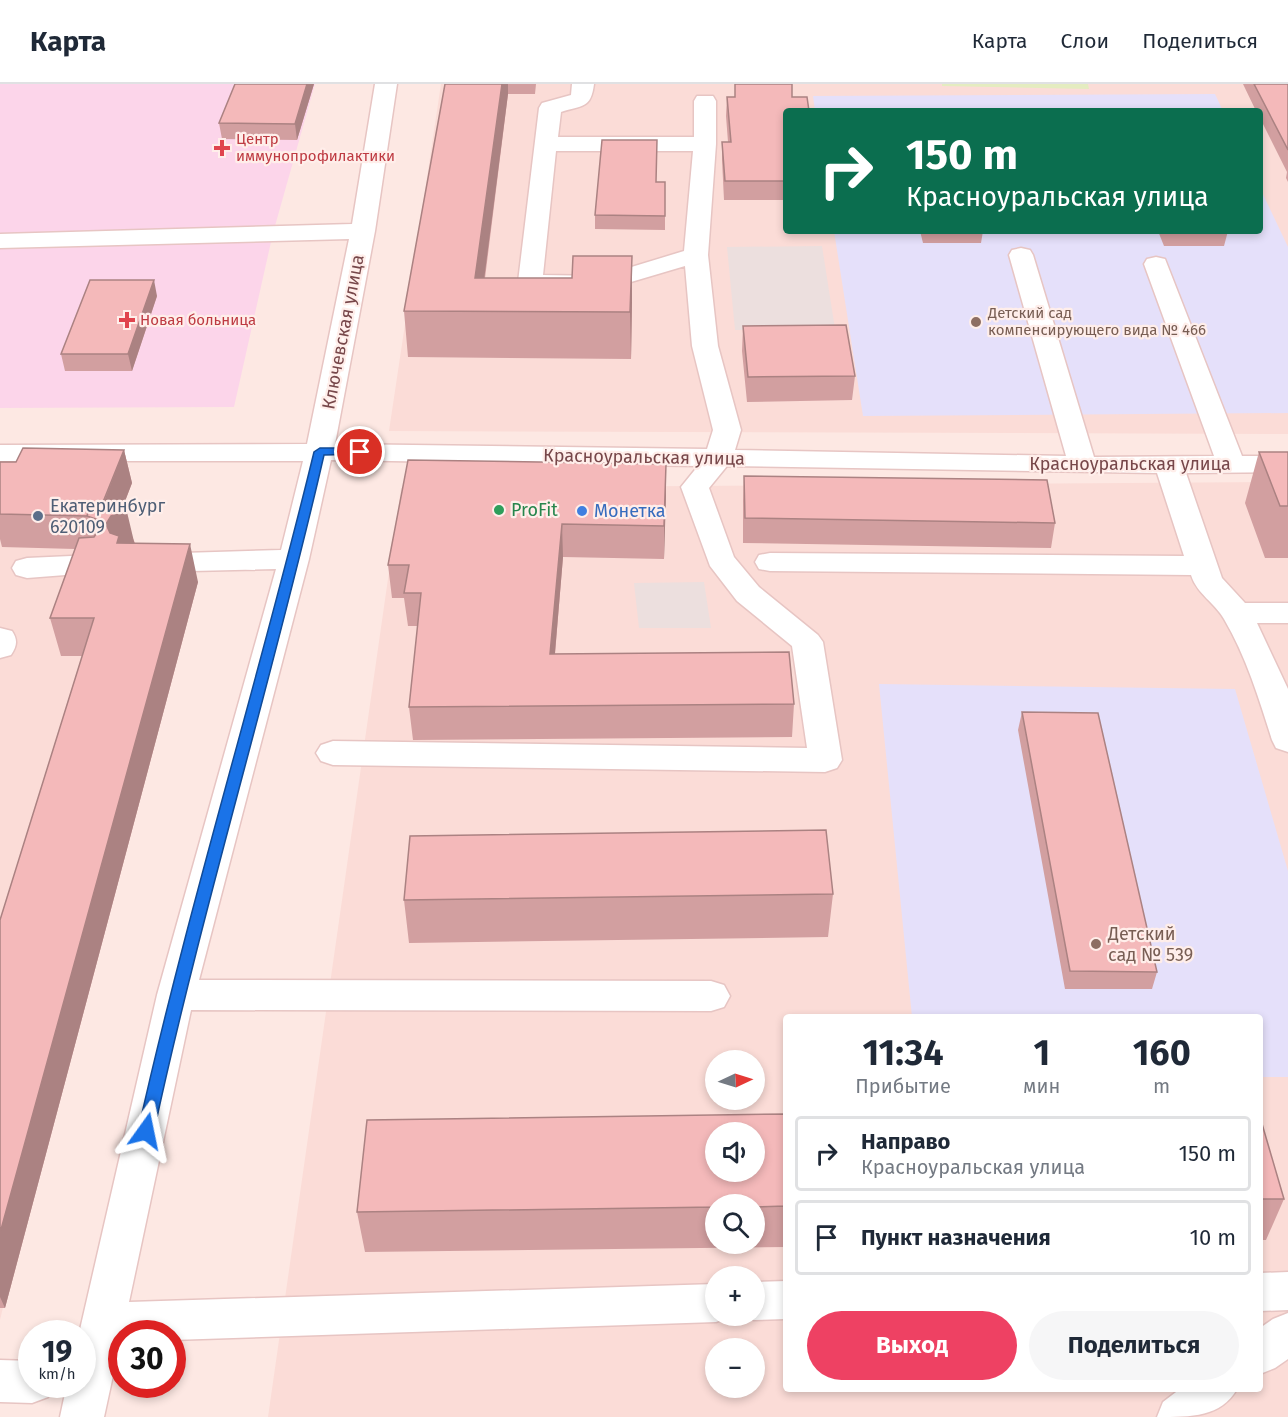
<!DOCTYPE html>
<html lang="ru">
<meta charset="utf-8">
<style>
:root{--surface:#fff;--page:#f6f6f7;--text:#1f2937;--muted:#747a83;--line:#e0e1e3;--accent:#ee4163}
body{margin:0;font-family:"Fira Sans",sans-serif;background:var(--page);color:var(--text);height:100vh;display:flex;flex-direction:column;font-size:22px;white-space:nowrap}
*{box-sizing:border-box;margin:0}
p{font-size:20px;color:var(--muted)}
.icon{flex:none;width:33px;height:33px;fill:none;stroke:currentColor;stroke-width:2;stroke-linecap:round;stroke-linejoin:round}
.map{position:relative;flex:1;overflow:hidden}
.sheet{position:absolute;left:783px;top:930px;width:480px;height:378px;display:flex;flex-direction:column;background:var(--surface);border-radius:6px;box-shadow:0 3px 9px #0003}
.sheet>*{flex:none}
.banner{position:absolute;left:783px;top:24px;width:480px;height:126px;border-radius:6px;box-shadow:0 3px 9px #0003;background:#0b6e4f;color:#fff;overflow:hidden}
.needle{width:39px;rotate:86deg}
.fabs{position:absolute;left:705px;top:966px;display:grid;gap:12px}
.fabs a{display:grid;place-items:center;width:60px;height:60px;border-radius:50%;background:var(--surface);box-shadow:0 3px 9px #0003;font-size:30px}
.speed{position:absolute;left:18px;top:1236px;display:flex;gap:12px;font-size:30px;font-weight:700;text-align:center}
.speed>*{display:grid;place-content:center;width:78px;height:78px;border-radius:50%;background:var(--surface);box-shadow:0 3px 9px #0003;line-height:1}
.speed small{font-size:15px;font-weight:400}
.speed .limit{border:9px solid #d22;background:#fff;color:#111}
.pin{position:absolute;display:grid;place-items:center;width:51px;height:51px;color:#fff;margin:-26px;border:3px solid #fff;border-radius:50%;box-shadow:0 2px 6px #0007}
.me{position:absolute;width:66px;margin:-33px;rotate:12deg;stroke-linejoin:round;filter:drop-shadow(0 0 4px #0008)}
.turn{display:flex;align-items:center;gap:21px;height:126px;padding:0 24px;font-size:27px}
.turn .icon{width:78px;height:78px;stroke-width:2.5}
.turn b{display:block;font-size:42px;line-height:51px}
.eta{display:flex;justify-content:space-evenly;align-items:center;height:102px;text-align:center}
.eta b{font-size:36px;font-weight:700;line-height:42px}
.button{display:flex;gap:12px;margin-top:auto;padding:12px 24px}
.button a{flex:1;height:69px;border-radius:36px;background:var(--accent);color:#fff;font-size:24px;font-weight:700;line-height:69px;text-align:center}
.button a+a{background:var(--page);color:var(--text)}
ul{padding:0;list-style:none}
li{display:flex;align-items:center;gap:18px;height:75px;margin:0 12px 9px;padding:0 12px;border:3px solid var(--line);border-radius:6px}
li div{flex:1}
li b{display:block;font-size:22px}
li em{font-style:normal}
header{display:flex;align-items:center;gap:36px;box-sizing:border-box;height:84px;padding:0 30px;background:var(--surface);border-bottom:2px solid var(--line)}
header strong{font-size:28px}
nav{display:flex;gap:33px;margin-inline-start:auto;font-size:21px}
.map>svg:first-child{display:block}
</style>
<header>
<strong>Карта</strong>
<nav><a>Карта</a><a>Слои</a><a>Поделиться</a></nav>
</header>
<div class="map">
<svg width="1288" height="1333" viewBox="0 0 1288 1333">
<rect width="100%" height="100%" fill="#fde8e3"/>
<path fill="#fbdcd7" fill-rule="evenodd" d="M441,0H1288V350L389,347ZM786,27H1260V147H786Z
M1288,398V1333H268L401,404ZM786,933H1260V1305H786ZM716,976H754V1016H716ZM716,1048H754V1088H716ZM716,1120H754V1160H716ZM716,1192H754V1232H716ZM716,1264H754V1304H716Z
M0,426H90L167,545L0,1236Z"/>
<path fill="#ecdfde" d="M822,162L835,245L735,246L727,163Z
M704,498L711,544H639L634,499Z"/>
<path fill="#e5e0fa" d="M1215,10L1223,27H815L813,12Z
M1260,104L1288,163V329L863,332L834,147H1260Z
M879,600L1235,605L1288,787V993H1260V933H912Z"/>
<path fill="#fcd5ea" d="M0,0H315L273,149L234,323L0,324Z"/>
<path fill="#e4ecc0" d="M942,0H1088L1089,5L942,2Z"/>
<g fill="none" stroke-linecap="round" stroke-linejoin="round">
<g stroke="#e7c5c3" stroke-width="3">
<path id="minor" d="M375,0H397L375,147L335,360L707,365L713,346L692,262L685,182L604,206L530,205L521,203L518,198L539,24L542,19L571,11L572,0H594C591,25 582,21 561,28L558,53H694V17L697,12H713L716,17V60L708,171L718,262L741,346L735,366L1066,372L1009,171L1012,166L1021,164L1030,166L1033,171L1094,373L1214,372L1144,180L1147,175L1156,173L1165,175L1242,372H1288V388L1186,389L1222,494L1245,519H1288V539H1257L1288,605V668L1276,664L1272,656C1259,615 1246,572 1224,535C1215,519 1197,510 1191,491L770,487L759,485L755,478L759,471L770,469L1184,472L1157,389L727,382L709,404L734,473L759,503L818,551L823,558L842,676L837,684L825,688L333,681L321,677L316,669L321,661L333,657L807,664L792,562L737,517L710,482L681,403L698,382L331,376L309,475L199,896L711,897L724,901L730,912L724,923L711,927L191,926L129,1218L716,1200V1232H732L716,1238L172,1256V1250H122L104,1333H60L67,1300H82V1250H79L157,911L276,485L149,488L138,486L134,479L138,472L149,470L281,466L303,377H0V361L307,360L349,155L0,164V150L352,140ZM556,67H693L684,167L602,192L543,191Z
M93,471L104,474L108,481L104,488L27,494L16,491L12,484L16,477L27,474Z
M0,544L12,547C18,556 17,562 11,571L0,574Z
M1288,1188V1226L1260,1227V1189Z
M786,1197V1235L754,1236L741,1232H754V1198Z
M1288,1229V1275L1275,1284L1260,1290V1244L1273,1235Z
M0,1276L32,1277V1300H53L48,1313L32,1319L0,1318Z
M1180,1305H1237C1221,1333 1192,1333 1157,1333L1163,1318Z"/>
</g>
<use href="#minor" fill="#fff" fill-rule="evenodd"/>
</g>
<path fill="#d29fa0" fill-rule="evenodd" d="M314,0L297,56L222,55L219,39Z
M445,0H536L535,10H508L485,194L632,218L631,275L408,273L404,227Z
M735,0H792L786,27V116H724L722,76V58H728L726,32L727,13H735Z
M1243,0H1288V98L1286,94L1287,88L1260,34V27H1256Z
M665,98V146L595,145V131Z
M920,147H983L981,159H923Z
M1158,147H1228L1224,162H1164Z
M157,212L132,287H65L61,270Z
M743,242L855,292L852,316L747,318L742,267Z
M124,366L132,399L121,428L135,459L198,498L5,1224H0V836L82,572H61L50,534L75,465L2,463L0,455V378H16Z
M1259,368H1288V474H1265L1245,419Z
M666,380L664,475L563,473L555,570L794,620L792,653L413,656L409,623L418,542H408L404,514H392L388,481Z
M744,392L1055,439L1051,464L743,459V417Z
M1022,628L1157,888L1152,905H1065L1018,646Z
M833,810L828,853L409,859L404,816Z
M786,1030V1163L365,1168L357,1128ZM716,1120H754V1160H716Z
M1260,1033L1284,1115L1266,1156H1260Z"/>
<path fill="#ab8282" d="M307,0H314L297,56L295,40Z
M502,0H508V10L480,227L475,194Z
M632,172V218L631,275L630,228Z
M154,196L157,212L132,287L128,270Z
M124,366L132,399L120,430L127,428L136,466L115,478L98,433Z
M666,380V413L664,475V442Z
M562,440L563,473L552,604L550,570Z
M190,460L198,498L5,1224L0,1213V1149Z"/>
<path fill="#f4b9ba" stroke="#ab8282" stroke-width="1.5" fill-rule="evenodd" d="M235,0H307L295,40L219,39Z
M445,0H502L475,194H572L573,172H632L630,228L404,227Z
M735,0H792V13H807L809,27H786V97H725L722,58H731L727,13H735Z
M1254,0H1288V66Z
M602,56H657L656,98H665V132L595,131Z
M90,196H154L128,270H61Z
M846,241L855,292L748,293L743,242Z
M23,364L124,366L99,428H88L87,432L0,430V378H16Z
M1259,368H1288V422H1280Z
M408,376L666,380L664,442L562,440L550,570L789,568L794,620L409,623L421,509H404L409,481H388Z
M744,392L1047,396L1055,439L745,434Z
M88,428H127L111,432L106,440L110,449L119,452L117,459L190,460L0,1149V836L94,534H50L79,454L94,453L100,444L96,435L87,432Z
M1022,628L1098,629L1157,888L1070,887Z
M826,746L833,810L404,816L410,752Z
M786,1030V1122L754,1123V1120H716V1123L357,1128L367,1036ZM716,1048H754V1088H716Z
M1260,1033L1284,1115H1260Z"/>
<path fill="#1a73e8" stroke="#114b97" stroke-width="1.5" d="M360,364L364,365V370L324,371C272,598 203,820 154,1047L152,1052H140L138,1047C189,819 259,595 314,368L320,364Z"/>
<g fill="#e0444e" stroke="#ffeeea" stroke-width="2">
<path d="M219 55h6v6h6v6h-6v6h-6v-6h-6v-6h6z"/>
<path d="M124 227h6v6h6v6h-6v6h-6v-6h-6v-6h6z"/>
</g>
<g fill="#8d6e63" stroke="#ffeeea" stroke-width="2">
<circle cx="976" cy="238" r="6"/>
<circle cx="1096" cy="860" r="6"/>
</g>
<circle fill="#2e9e5b" stroke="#ffeeea" stroke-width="2" cx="499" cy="426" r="6"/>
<circle fill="#3f7fe0" stroke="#ffeeea" stroke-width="2" cx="582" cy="427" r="6"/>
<circle fill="#5c6f8a" stroke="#ffeeea" stroke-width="2" cx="38" cy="432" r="6"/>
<g text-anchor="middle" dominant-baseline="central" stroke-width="4.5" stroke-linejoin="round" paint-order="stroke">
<g font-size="15" fill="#be3a42" stroke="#ffeeea" text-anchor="start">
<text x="236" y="55">Центр<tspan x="236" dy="17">иммунопрофилактики</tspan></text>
<text x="140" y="236">Новая больница</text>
</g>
<g font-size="15" fill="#785e54" stroke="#ffeeea" text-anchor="start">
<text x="988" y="229">Детский сад<tspan x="988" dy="17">компенсирующего вида № 466</tspan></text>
</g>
<g font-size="18" fill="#77474a" stroke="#ffeeea">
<text transform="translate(343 248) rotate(-79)">Ключевская улица</text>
<text transform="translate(644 373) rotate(1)">Красноуральская улица</text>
<text x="1130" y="380">Красноуральская улица</text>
</g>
<g font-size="18" fill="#4e5e75" stroke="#ffeeea" text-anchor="start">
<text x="50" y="422">Екатеринбург<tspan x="50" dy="21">620109</tspan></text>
</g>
<g font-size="18" fill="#27864d" stroke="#ffeeea" text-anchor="start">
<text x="511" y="426">ProFit</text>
</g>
<g font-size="18" fill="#366cbe" stroke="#ffeeea" text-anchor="start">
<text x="594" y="427">Монетка</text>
</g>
<g font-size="18" fill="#785e54" stroke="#ffeeea" text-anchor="start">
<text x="1108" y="850">Детский<tspan x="1108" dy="21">сад № 539</tspan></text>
</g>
</g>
</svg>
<div class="fabs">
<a><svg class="needle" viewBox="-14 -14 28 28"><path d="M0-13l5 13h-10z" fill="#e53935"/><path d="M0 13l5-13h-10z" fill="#747a83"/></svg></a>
<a><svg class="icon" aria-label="sound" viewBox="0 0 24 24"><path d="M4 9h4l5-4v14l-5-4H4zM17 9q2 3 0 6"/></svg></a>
<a><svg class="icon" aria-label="search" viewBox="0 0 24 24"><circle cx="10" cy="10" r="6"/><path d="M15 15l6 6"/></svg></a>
<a>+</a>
<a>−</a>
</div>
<div class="speed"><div>19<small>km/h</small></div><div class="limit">30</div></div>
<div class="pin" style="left:360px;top:368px;background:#d93025"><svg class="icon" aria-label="arrive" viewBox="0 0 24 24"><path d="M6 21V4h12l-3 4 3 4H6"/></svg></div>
<svg class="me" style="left:146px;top:1047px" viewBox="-20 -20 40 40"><path d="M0-17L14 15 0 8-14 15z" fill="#1a73e8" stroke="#fff" stroke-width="4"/></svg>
<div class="banner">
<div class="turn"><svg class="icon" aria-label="right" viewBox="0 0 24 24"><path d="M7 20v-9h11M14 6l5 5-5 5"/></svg><div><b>150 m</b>Красноуральская улица</div></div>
</div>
<section class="sheet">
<div class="eta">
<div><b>11:34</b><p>Прибытие</p></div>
<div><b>1</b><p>мин</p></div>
<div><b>160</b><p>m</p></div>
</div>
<ul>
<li><svg class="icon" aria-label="right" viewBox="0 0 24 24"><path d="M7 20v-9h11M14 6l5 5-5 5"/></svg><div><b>Направо</b><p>Красноуральская улица</p></div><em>150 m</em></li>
<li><svg class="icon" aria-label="arrive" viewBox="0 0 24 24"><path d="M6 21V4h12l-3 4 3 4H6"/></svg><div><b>Пункт назначения</b></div><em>10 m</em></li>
</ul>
<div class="button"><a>Выход</a><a>Поделиться</a></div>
</section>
</div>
